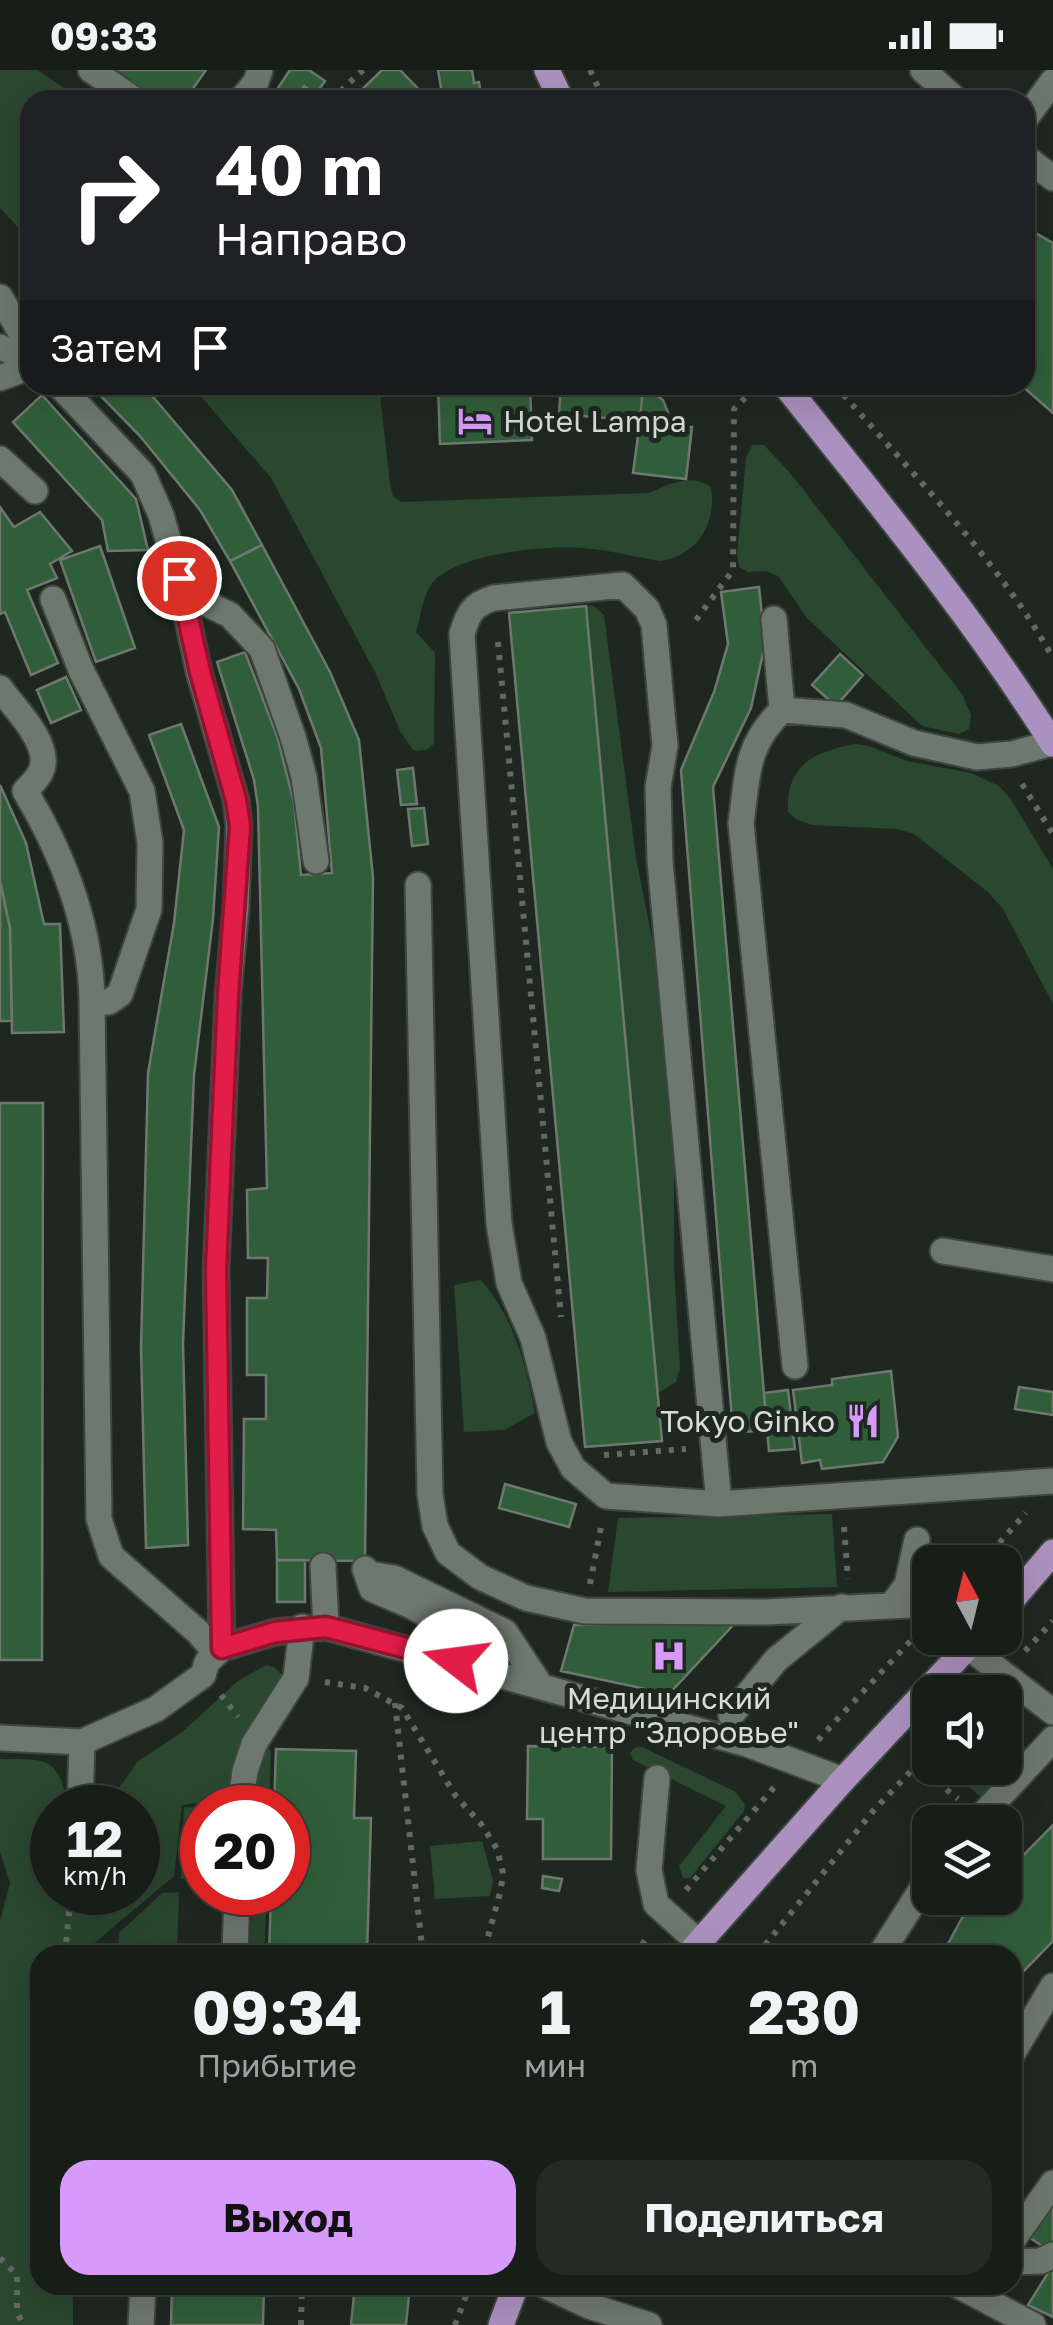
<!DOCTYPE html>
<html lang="ru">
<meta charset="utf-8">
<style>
:root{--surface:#171e18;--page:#242b25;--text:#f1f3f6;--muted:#9ea2a2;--line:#363c37;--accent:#d69bfa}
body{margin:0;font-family:"Golos Text",sans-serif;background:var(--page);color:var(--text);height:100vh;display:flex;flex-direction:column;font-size:38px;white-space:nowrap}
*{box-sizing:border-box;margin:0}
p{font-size:32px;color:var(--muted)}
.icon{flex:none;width:55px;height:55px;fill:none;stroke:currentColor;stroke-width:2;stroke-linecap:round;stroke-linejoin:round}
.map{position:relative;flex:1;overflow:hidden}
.side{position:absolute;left:30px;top:1875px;width:992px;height:350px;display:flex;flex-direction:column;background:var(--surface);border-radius:30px;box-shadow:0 10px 40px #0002,0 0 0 2px var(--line)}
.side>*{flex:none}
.top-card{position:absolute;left:20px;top:20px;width:1015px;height:305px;border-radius:30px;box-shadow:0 10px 40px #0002,0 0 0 2px var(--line);background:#202124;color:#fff;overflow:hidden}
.needle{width:65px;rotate:353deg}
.fabs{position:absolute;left:912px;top:1475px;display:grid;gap:20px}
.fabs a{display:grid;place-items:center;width:110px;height:110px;border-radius:20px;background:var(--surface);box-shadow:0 10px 40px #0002,0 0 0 2px var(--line);font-size:50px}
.speed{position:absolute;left:30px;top:1715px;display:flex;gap:20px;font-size:50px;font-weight:700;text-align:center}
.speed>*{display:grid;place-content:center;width:130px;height:130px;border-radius:50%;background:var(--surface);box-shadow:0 10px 40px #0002,0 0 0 2px var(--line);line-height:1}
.speed small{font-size:25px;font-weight:400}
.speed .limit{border:15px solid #d22;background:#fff;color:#111}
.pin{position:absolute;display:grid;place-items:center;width:85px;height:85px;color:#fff;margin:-42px;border:5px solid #fff;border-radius:50%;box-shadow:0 2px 10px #0007}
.me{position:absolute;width:110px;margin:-55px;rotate:285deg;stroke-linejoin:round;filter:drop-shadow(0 0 8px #0008)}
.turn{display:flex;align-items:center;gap:35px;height:210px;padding:0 30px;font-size:45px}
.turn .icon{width:130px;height:130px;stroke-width:2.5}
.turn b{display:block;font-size:70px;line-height:85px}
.then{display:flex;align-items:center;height:95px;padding:0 30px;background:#0003;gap:20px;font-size:38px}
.eta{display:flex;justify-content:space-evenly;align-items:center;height:170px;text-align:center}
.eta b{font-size:60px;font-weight:700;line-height:70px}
.cta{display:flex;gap:20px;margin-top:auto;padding:20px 30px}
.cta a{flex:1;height:115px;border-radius:30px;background:var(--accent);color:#111;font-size:40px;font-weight:700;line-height:115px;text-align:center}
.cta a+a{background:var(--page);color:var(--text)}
.status{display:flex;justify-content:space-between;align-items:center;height:70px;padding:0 50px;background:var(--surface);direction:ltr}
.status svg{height:28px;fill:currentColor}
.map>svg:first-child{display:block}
</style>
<div class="status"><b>09:33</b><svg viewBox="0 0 49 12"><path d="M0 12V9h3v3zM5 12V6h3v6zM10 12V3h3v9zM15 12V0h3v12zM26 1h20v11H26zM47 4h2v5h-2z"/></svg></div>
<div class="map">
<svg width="1053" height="2255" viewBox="0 0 1053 2255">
<rect width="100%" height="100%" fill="#1f2820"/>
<path fill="#2a472f" d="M0,0H38L81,30H30V170L0,138Z
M191,315H379L390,414L393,426L401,432L649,423C671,414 690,403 711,417C717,452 698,486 660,491C635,487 609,480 583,478C546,475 461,483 434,511C423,523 421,546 416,562L435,583L434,674L426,680L414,681L400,661L376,604L271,408Z
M752,375H764L791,404L962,624L971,645L969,659L959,664L922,656L807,548L778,506L766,501L748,502L739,497L737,484L746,388Z
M586,536H594L604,545L636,788L653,873L674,1089V1196L680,1299L676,1312L658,1323Z
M856,674L869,676L907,691L971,703L999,716L1010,728L1053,799V934L1003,839L988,822L914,764L897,759L812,755L797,750L788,742C785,694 816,681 856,674Z
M481,1210C515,1250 525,1292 535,1343L504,1360L464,1362L454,1215Z
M832,1444L837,1517L608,1522L618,1448Z
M266,1595L274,1597L281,1604L279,1614L244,1675L227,1721L220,1729L182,1735L174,1806L92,1875V1885H40V2215H73V2255H0V1851L10,1813L0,1782V1689C48,1689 59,1687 68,1737L52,1738V1822H138V1738L108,1737L111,1730L137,1692L181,1663L238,1611Z
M642,1677L734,1721L745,1734L744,1741L690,1808H683L679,1796L726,1736L633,1690L630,1683L634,1678Z
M267,1678L271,1681L269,1737L256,1738L258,1680Z
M947,1698H983L997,1710L998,1718L990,1727L980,1726Z
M184,1737L202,1738V1810L181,1809Z
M482,1771L493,1810L490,1826L435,1829L430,1776Z
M179,1822L177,1885H118L119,1863L162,1823Z
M253,1823H267L264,1885H249Z"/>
<path fill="#315e3a" stroke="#6e786f" stroke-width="2.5" d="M111,0H206L185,30H155Z
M290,0H309L325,11L316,24L304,16L294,30H270Z
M382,0H400L429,30H351Z
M438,0H472L474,13L479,12L482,30H460L459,22L442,24Z
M1025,157L1053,173V343L1021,315H1025Z
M90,315H143L232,420L262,475L230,491L200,440L140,366Z
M438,315H530L532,370L440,374Z
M561,315H643L640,351L559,344Z
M643,316L663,330L673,355L640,351Z
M42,325L136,429L148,480L108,481L102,450L13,352Z
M640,351L692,357L686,409L633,403Z
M0,437L14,457L40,442L72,481L50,494L57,508L27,520L58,593L31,605L5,542L0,544Z
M262,475L330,602L359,670L373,807L365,1491L277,1490L276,1460L243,1459L244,1349H266V1305H247V1228H267L268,1188H248L247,1120L267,1118L258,737L254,710L217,592L245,582L277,666L294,733L301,805L332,803L321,678L299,619L230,491Z
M100,476L135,578L96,592L60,490Z
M759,517L765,574L751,638L713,717L767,1360L733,1363L681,700L714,622L728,574L721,522Z
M586,536L662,1371L585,1377L509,543Z
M840,584L863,605L836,636L812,615Z
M66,607L81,640L51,653L37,620Z
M181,654L219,757L213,849L194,1005L183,1273L188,1475L146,1478L141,1278L148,1003L174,853L184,760L149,665Z
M413,698L417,734L401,735L397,700Z
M0,715L26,773L44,854H60L64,962L12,963L10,858L0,811Z
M424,738L428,774L412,776L408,739Z
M0,811L10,858L12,951H0Z
M0,1033H43L42,1590H0Z
M891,1301L898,1367L883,1392L822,1399L820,1390L802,1393L793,1320L832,1315V1309Z
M1019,1317L1053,1322V1345L1015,1339Z
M788,1320L795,1379L769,1381L764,1323Z
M505,1414L576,1434L569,1457L499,1438Z
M277,1490H305V1532H277Z
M737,1551L669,1624L561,1601L574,1555Z
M528,1676L612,1677L611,1789H543V1749H527Z
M276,1679L356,1681L354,1748H371L367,1885H269L271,1822H288V1738H274Z
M1053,1755V1871L1023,1902L1012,1922V1885H942L962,1848L982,1828H1005V1804Z
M543,1806L562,1809L559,1821L542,1818Z
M1053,2132V2183L1030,2168Z
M1053,2195V2247L1028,2235Z
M172,2215H264L263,2255H171Z
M355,2215H410L406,2255H351Z"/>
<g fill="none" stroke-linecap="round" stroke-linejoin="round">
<g stroke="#3e463f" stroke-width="29">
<path id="minor" d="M91,0L135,30
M923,0L956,30
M241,30L256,12L260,0
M1025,49L1053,11
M1025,87L1053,108
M0,227L30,278
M0,277L30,290
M0,308L30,297
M59,315L143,404L161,445L179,508L199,602L236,730L239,756L236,837L228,925L216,1200L222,1578
M0,389L35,421
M181,521L230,545L262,579L293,667L304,707L316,791
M774,549L782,640
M0,618C14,638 46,668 43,694C42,705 32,714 25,721C64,786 91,856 92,932H109L120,924L149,839L150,773L142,721L81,600L53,529
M418,815L430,1424L435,1456L448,1483L480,1507L526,1528L585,1541L766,1542L930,1534
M92,932L99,1449L111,1486L198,1562L215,1582
M943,1181L1053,1199
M795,1296L741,753C748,704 745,676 782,640L846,645L914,673L977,687L1012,684L1052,673
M719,1434L660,791L658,717L665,676L654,555L647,539L623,515L494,528C473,534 468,543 462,564L499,1154L509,1213L533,1268L559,1372L573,1398L606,1426L719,1434L1053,1411
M323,1496L326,1557
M365,1499L372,1519C412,1538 447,1542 455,1591
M375,1505L394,1508L505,1562L540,1615
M891,1536L907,1515L917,1470
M967,1576L1053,1642
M731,1645L776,1590L841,1537
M0,1668L82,1672L156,1639L203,1605L207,1592L222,1578L275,1562L326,1557L747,1674L843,1710
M657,1708L649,1800L656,1834L697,1871
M80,1738L82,1672
M240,1738L245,1701L254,1674L296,1608L302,1557
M976,1752L1053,1669
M235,1885L237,1822
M880,1885L930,1806
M1012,1984L1053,1916
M1012,2171L1053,2113
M1012,2192L1041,2191L1053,2185
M544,2215L589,2236L649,2255
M957,2215L1033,2255
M141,2255L143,2215"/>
</g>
<g stroke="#3e463f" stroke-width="29">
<path id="major" d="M547,0L561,30
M785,315C878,432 973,547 1053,674
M1005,1538L1053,1482
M688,1885L843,1710L976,1568
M501,2255L516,2215"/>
</g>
<path stroke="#626a63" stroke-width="6" stroke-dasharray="5 8" stroke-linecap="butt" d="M590,0L604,30
M331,30L363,0
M835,315C910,402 997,488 1053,588
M696,550L733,500L734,339L757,316
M498,572L561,1247
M1022,714L1053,764
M604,1385L686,1379
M844,1457L848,1509
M982,1492L1026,1443
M590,1514L602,1452
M1025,1581L1053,1551
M325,1612L365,1618L402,1638L455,1725L481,1754L497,1779L503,1803L501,1819L483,1885
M221,1625L238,1647
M395,1633L423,1885
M818,1670L916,1565
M916,1695L958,1729
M686,1820L776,1715
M65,1885L71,1822
M634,1885L647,1868
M757,1885L874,1740L930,1681
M833,1885L850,1881
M0,2188L17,2205V2242L23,2255
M301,2255L302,2215
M455,2255L470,2215"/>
<use href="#minor" stroke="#6d786e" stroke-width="25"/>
<use href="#major" stroke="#ab91bf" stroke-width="25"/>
</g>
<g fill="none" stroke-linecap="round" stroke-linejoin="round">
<g stroke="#92132f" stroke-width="25">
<path id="route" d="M179,508L200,602L236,730L240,756L228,925L216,1200L222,1578L275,1562L326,1557L456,1591"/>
</g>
<use href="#route" stroke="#e11d48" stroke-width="18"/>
</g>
<defs>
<g id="hotel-bare" transform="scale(2.7)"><path d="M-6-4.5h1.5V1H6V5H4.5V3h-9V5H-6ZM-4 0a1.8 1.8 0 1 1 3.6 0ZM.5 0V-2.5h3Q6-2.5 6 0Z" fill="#d69bfa" stroke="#1f2820" stroke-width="2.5" paint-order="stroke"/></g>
<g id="restaurant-bare" transform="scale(2.7)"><path d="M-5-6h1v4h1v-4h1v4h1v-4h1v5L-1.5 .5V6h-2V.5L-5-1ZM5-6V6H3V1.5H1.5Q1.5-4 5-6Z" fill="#d69bfa" stroke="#1f2820" stroke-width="2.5" paint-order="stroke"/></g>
<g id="hospital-bare" transform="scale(2.7)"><path d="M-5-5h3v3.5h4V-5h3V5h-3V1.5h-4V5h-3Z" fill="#d69bfa" stroke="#1f2820" stroke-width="2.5" paint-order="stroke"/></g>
</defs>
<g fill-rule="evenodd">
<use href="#hotel-bare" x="475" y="351"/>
<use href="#restaurant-bare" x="863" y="1351"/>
<use href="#hospital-bare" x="669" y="1586"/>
</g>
<g text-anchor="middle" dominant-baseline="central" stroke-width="10" stroke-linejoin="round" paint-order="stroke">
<g font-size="30" fill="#d6dcd7" stroke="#1f2820" text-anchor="start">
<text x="503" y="351">Hotel Lampa</text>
<text x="835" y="1351" text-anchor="end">Tokyo Ginko</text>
<text x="669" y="1628" text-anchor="middle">Медицинский<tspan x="669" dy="34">центр "Здоровье"</tspan></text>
</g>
</g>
</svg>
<div class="fabs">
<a><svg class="needle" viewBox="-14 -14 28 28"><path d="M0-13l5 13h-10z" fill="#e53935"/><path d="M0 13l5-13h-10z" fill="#9ea2a2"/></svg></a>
<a><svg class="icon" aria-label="sound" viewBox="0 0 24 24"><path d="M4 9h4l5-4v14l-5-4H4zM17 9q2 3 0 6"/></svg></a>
<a><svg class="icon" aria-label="layers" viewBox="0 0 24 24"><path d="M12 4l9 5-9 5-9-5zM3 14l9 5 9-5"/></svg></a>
</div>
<div class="speed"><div>12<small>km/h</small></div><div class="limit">20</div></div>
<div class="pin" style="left:179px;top:508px;background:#d93025"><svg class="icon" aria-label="arrive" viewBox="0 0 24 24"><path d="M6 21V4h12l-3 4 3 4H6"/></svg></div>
<svg class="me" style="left:456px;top:1591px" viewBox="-20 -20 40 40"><circle r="19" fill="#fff"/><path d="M0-13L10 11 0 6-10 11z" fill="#e11d48"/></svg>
<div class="top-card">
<div class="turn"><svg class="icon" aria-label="right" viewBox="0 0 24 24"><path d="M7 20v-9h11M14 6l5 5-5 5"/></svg><div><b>40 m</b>Направо</div></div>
<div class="then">Затем<svg class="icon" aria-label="arrive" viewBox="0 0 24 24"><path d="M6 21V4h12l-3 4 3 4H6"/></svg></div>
</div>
<section class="side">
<div class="eta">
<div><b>09:34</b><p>Прибытие</p></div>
<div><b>1</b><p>мин</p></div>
<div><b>230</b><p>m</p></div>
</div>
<div class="cta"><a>Выход</a><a>Поделиться</a></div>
</section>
</div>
